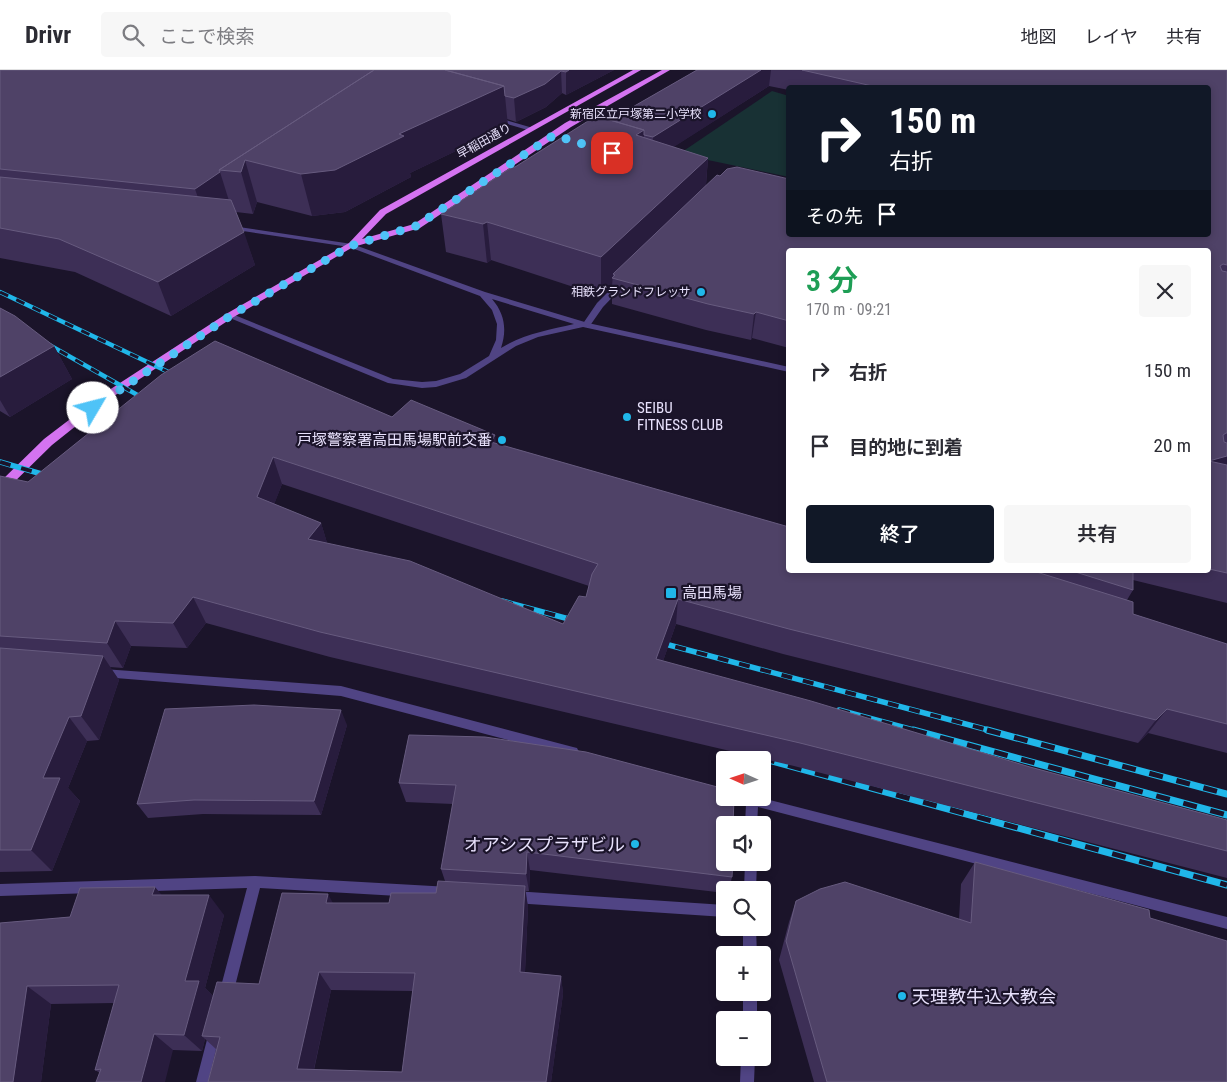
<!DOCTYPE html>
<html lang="ja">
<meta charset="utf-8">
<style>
:root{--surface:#fff;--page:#f7f7f7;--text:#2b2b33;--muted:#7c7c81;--line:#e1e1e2;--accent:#111827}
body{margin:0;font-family:"Roboto Condensed","Noto Sans JP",sans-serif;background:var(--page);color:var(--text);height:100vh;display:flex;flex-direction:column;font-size:19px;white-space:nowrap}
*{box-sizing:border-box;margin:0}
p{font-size:16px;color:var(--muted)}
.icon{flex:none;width:28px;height:28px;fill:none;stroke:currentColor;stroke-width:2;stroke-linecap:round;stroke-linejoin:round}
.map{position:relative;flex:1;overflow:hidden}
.panel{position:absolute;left:786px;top:178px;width:425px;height:325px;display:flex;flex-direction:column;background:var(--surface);border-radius:5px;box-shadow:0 2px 8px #0003}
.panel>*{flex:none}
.top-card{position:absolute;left:786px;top:15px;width:425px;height:152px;border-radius:5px;box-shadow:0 2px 8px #0003;background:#111827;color:#fff;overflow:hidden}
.needle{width:32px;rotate:273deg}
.buttons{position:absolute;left:716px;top:681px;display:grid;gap:10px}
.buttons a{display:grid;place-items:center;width:55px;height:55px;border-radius:5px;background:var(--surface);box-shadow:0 2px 8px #0003;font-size:25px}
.pin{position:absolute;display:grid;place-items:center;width:42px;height:42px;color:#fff;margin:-21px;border-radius:10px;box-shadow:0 2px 8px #0006}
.me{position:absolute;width:55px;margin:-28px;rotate:53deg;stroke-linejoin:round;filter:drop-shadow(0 0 4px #0008)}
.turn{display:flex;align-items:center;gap:18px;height:105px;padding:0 20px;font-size:22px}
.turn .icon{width:65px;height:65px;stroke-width:2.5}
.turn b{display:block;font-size:35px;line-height:42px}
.then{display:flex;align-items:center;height:48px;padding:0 20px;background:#0003;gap:10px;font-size:19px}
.round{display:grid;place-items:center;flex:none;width:52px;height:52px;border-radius:5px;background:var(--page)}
.headline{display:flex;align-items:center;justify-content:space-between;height:85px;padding:0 20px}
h1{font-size:30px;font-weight:600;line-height:38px;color:#1e9e55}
.button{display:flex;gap:10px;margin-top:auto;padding:10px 20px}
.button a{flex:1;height:58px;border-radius:5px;background:var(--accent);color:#fff;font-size:20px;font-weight:600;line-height:58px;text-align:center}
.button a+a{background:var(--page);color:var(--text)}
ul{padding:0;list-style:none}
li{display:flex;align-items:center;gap:15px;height:75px;padding:0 20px}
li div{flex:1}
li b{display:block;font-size:19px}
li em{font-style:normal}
header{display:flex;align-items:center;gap:30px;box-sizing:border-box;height:70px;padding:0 25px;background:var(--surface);border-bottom:1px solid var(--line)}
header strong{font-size:24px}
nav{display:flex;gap:28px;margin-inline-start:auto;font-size:18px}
.search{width:350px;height:45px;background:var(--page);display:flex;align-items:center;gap:12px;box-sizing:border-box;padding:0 18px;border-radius:5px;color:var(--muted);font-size:19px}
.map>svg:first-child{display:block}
</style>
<header>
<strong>Drivr</strong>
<div class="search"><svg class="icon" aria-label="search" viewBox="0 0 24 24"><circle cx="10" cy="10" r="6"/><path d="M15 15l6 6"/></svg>ここで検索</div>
<nav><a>地図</a><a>レイヤ</a><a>共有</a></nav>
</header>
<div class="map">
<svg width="1227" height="1012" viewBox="0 0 1227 1012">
<rect width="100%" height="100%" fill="#1b142a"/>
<path fill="#183134" d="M772,21L789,26V107L679,84Z"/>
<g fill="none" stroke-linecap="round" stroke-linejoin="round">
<path fill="#504484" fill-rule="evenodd" d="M495,47L533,58L534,59L531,61L493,50L492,49Z
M619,211H625L626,213L603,237L589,257H583L582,255L597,233Z
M103,599L341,616L573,677L577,678L579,682L577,686L573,687L341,626L103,607L99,606L98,603L99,600Z
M737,728H762L1227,847V859L758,737L757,755H745L746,734L739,732Z
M745,792H757L756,820H744Z
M255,806L450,817L455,819L456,823L455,827L450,829L260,818L233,924L231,929L226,931L221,929L219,924L247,818L0,826V814Z
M514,821L725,835V847L514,833L509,831L508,827L509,823Z
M743,858H756L757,885H743Z
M743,922H757V950H743Z
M216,955L221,957L223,962L210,1012H196L209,962L211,957Z
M741,988H755L754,1012H740Z"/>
<path fill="#504484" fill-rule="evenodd" d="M232,156L352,174L485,222L588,253L789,297V302L583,257L538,267L516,276L466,308L436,317L422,318L388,313L225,246L226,244H232L393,309L422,312L436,311L460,304L489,286L496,270L497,254L492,240L480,226L349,177L230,159V157ZM492,229L574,254C549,260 523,264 501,278C507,260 505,244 492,229Z"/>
<path fill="#d473f1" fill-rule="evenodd" d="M633,0H641L386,144L362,169L414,154L565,53L662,0H670L571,57L420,158L353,177L232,248L111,328L52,375L4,422L0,423V412L44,369L103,324L226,244L349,173L380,140Z"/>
<g stroke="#20b7e9" stroke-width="4.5">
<path id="rail-far2" d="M0,222L181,308
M44,272L148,331"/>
</g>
<g stroke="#20b7e9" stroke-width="5.5">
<path id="rail-far1" d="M0,392L52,407
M502,531L580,552
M654,571L992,661
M839,640L917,661"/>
</g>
<g stroke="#20b7e9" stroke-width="7">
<path id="rail" d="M913,660L1227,745
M987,660L1227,724
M761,688L1227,815"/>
</g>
<use href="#rail-far2" stroke="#1b142a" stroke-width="3" stroke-dasharray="9" stroke-linecap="butt"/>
<use href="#rail-far1" stroke="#1b142a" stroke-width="4" stroke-dasharray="11" stroke-linecap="butt"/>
<use href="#rail" stroke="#1b142a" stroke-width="5" stroke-dasharray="14" stroke-linecap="butt"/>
</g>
<path fill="#3d2f56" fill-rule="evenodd" d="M0,0H614L566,25L562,23L546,37L516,52L507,49L508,56L410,103L411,107L345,142L312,146L257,132L253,144L236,142L255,195L171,246L75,202L0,188Z
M697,0H1227V533L1133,510V520L1127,530L1133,544L1227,574V683L1148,663L1138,673L783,584L676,554L663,591L1030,697L1227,750V808L794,696L330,587L206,553L187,578L131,576L123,598L110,597L119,610L99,670L87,671L68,718L80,731L52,801L0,802V406L28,412L392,347L496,374L789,500H1209V180H789V278L752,268L751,270L706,260L612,234V216L601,226L491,190L487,193L446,182L441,144L515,97L610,50ZM769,16L789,20V18H1209V165H789L706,115L708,88L673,77ZM282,414L589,516L586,527L563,554L327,473L321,453L274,434Z
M0,238L54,276L72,309L10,347L0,341Z
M347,655L321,745L203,744L148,748L137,734Z
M409,665L732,807L729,820H725V823L530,800L529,821H525L528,837L525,902L561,906L563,924L551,1012H208L216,979L205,969L202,981L173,980L100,1003L95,1000L114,933L51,934L41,1012H0V853L70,847L162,825L224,845L205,918L213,926L259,914L333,833H389L436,823L445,811L441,799L453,734L406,732L399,713ZM331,920L413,921L402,1002L314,1000Z
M975,792L1150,848L1227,1012H814L779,890L789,852L796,831L959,849L961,814Z"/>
<path fill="#281c3d" d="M569,0H614L566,25V2Z
M761,0H771L769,16L652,91L653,67Z
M561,1L562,23L546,37L516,52L514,28Z
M504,16L508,56L410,103L411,107L345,142L312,146L301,104L399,64Z
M644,60L643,97L636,65Z
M708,88L705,126L615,205L613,204L612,216L601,226V187Z
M245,90L257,132L253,144L241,102Z
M220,102L230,134L206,151L195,119Z
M487,152L491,190L487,193L483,154Z
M244,162L255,195L171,246L158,212Z
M756,242L752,268L751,270L754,244Z
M54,276L72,309L10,347L0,330V307Z
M495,365L498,391L491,372Z
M1227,386V408L1209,391Z
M273,387L282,414L267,453L257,427Z
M321,453L329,479L308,469Z
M193,527L206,553L187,578L173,553Z
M678,529L676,554L655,614L656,589Z
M115,551L131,576L123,598L107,573Z
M103,586L119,610L99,670L81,646Z
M1167,639L1148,663L1138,673L1156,650Z
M341,640L347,655L321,745L314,731Z
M69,647L87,671L68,718L80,731L52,801L31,780L43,708Z
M527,782L530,800L529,821L526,804Z
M525,816L528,837L524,920L520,902Z
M155,817L172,837L152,825Z
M328,824L339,844L326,833Z
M209,825L224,845L205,918L216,929L202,966L205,969L202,981L184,965L185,911Z
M319,902L331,920L311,1012L297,999Z
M561,906L563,924L551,1012H546Z
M27,916L51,934L41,1012H13Z
M154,964L173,980L165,1012H141Z"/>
<path fill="#4f4267" stroke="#675b7f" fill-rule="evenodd" d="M0,0H374L219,100L220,102L195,119L0,99Z
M374,0H445L504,16L399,64L404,66L335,100L301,104L245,90L241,102L219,100Z
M445,0H569L566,2L561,1L545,14L514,28L505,26L504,16Z
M697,0H761L653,67L644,65V60L610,50Z
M802,0H1227V195L1223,194L1220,196L1222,201L1227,202V363H1226L1223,365L1224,372L1227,373V386L1209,391L1227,395V503L1209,499V180H789V251L756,242L754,244L708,234L612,208L615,205L613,204L717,105L720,106L727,99L737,97L789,109V165H1209V18H881Z
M596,46L644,60L636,65L708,88L601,187L487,152L483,154L441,144L512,97H515Z
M0,107L231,130L244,162L158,212L59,169L0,158Z
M0,238L15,246L54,276L0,307Z
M215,271L392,347L411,330L495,365L491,372L789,457V500H1030L1133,532V544L1227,574V654L1167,639L1156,650L789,559L678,529L656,589L811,631L1030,697L1227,750V781L800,673L320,562L193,527L173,553L115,551L107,573L0,566V406L28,412L161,305ZM273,387L598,494L592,504L586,527L579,526L563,554L410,491L308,469L321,453L257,427Z
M1069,500H1133V520Z
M0,578L103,586L81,646L69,647L43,708H60L31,780H0Z
M254,635L341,640L314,731L194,730L137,734L165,639Z
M409,665L485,667L586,682L725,719V728H734L733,755H725V792H733L732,807L527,782L526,804L441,799L456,715L399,713Z
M975,792L1149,840L1150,848L1227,871V1012H827L786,871L796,831L820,819L845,812L971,853Z
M438,811L525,816L520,902L561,906L546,1012H208L220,967L202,966L217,912L259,914L282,823L328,824L326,833H389L391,823H436ZM319,902L415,903L402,1002L297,999Z
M155,817L152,825H209L185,911H199L184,965L154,964L141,1012H96L101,999L95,1000L119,915L27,916L13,1012H0V853L70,847L80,818Z"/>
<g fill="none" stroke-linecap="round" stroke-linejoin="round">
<path stroke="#4fc3f7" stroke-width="9" stroke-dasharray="0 16.2" d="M93,338L230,246L350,176L416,156L554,65L612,83"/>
</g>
<g fill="#20b7e9" stroke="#1b142a" stroke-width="2">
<circle cx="712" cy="44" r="5"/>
<circle cx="701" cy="222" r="5"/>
<circle cx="627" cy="347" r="5"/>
<circle cx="502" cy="370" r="5"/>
<rect x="665" y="517" width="12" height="12" rx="2.5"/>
<circle cx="635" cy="774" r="5"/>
<circle cx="902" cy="926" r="5"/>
</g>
<g text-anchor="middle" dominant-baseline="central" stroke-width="4.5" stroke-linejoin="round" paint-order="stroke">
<g font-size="12" fill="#e8e1fc" stroke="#1b142a" text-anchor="end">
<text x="702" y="44">新宿区立戸塚第二小学校</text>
<text x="691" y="222">相鉄グランドフレッサ</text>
</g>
<g font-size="12" fill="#e8e1fc" stroke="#1b142a">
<text transform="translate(484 71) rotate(-29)">早稲田通り</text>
</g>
<g font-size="15" fill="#e8e1fc" stroke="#1b142a" text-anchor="start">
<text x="637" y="338">SEIBU<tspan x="637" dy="17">FITNESS CLUB</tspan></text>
<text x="492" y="370" text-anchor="end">戸塚警察署高田馬場駅前交番</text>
<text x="682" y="523">高田馬場</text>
</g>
<g font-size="18" fill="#e8e1fc" stroke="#1b142a" text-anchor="end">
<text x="625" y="774">オアシスプラザビル</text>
<text x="912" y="926" text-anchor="start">天理教牛込大教会</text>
</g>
</g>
</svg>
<div class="buttons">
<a><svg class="needle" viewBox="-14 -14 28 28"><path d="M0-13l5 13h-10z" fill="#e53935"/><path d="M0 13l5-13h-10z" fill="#7c7c81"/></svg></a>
<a><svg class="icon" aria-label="sound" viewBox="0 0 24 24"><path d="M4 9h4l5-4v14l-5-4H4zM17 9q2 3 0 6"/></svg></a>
<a><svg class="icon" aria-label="search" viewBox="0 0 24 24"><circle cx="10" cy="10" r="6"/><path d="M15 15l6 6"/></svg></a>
<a>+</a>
<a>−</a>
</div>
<div class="pin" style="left:612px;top:83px;background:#d93025"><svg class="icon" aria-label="arrive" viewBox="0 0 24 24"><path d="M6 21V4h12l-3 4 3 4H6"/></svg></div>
<svg class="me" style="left:93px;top:338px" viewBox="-20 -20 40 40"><circle r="19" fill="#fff"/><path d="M0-13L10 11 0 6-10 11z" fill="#4fc3f7"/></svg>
<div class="top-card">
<div class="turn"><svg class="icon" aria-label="right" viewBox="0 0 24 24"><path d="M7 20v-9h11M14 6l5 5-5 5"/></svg><div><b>150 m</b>右折</div></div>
<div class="then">その先<svg class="icon" aria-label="arrive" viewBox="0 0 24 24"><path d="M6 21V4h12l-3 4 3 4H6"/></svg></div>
</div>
<section class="panel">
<div class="headline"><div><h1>3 分</h1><p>170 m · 09:21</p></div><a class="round"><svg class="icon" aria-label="close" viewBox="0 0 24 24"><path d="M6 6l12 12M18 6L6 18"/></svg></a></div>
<ul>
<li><svg class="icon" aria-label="right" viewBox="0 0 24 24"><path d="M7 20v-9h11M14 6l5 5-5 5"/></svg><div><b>右折</b></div><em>150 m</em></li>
<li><svg class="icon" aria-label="arrive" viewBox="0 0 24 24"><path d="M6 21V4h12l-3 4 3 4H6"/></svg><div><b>目的地に到着</b></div><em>20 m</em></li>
</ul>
<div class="button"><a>終了</a><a>共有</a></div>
</section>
</div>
